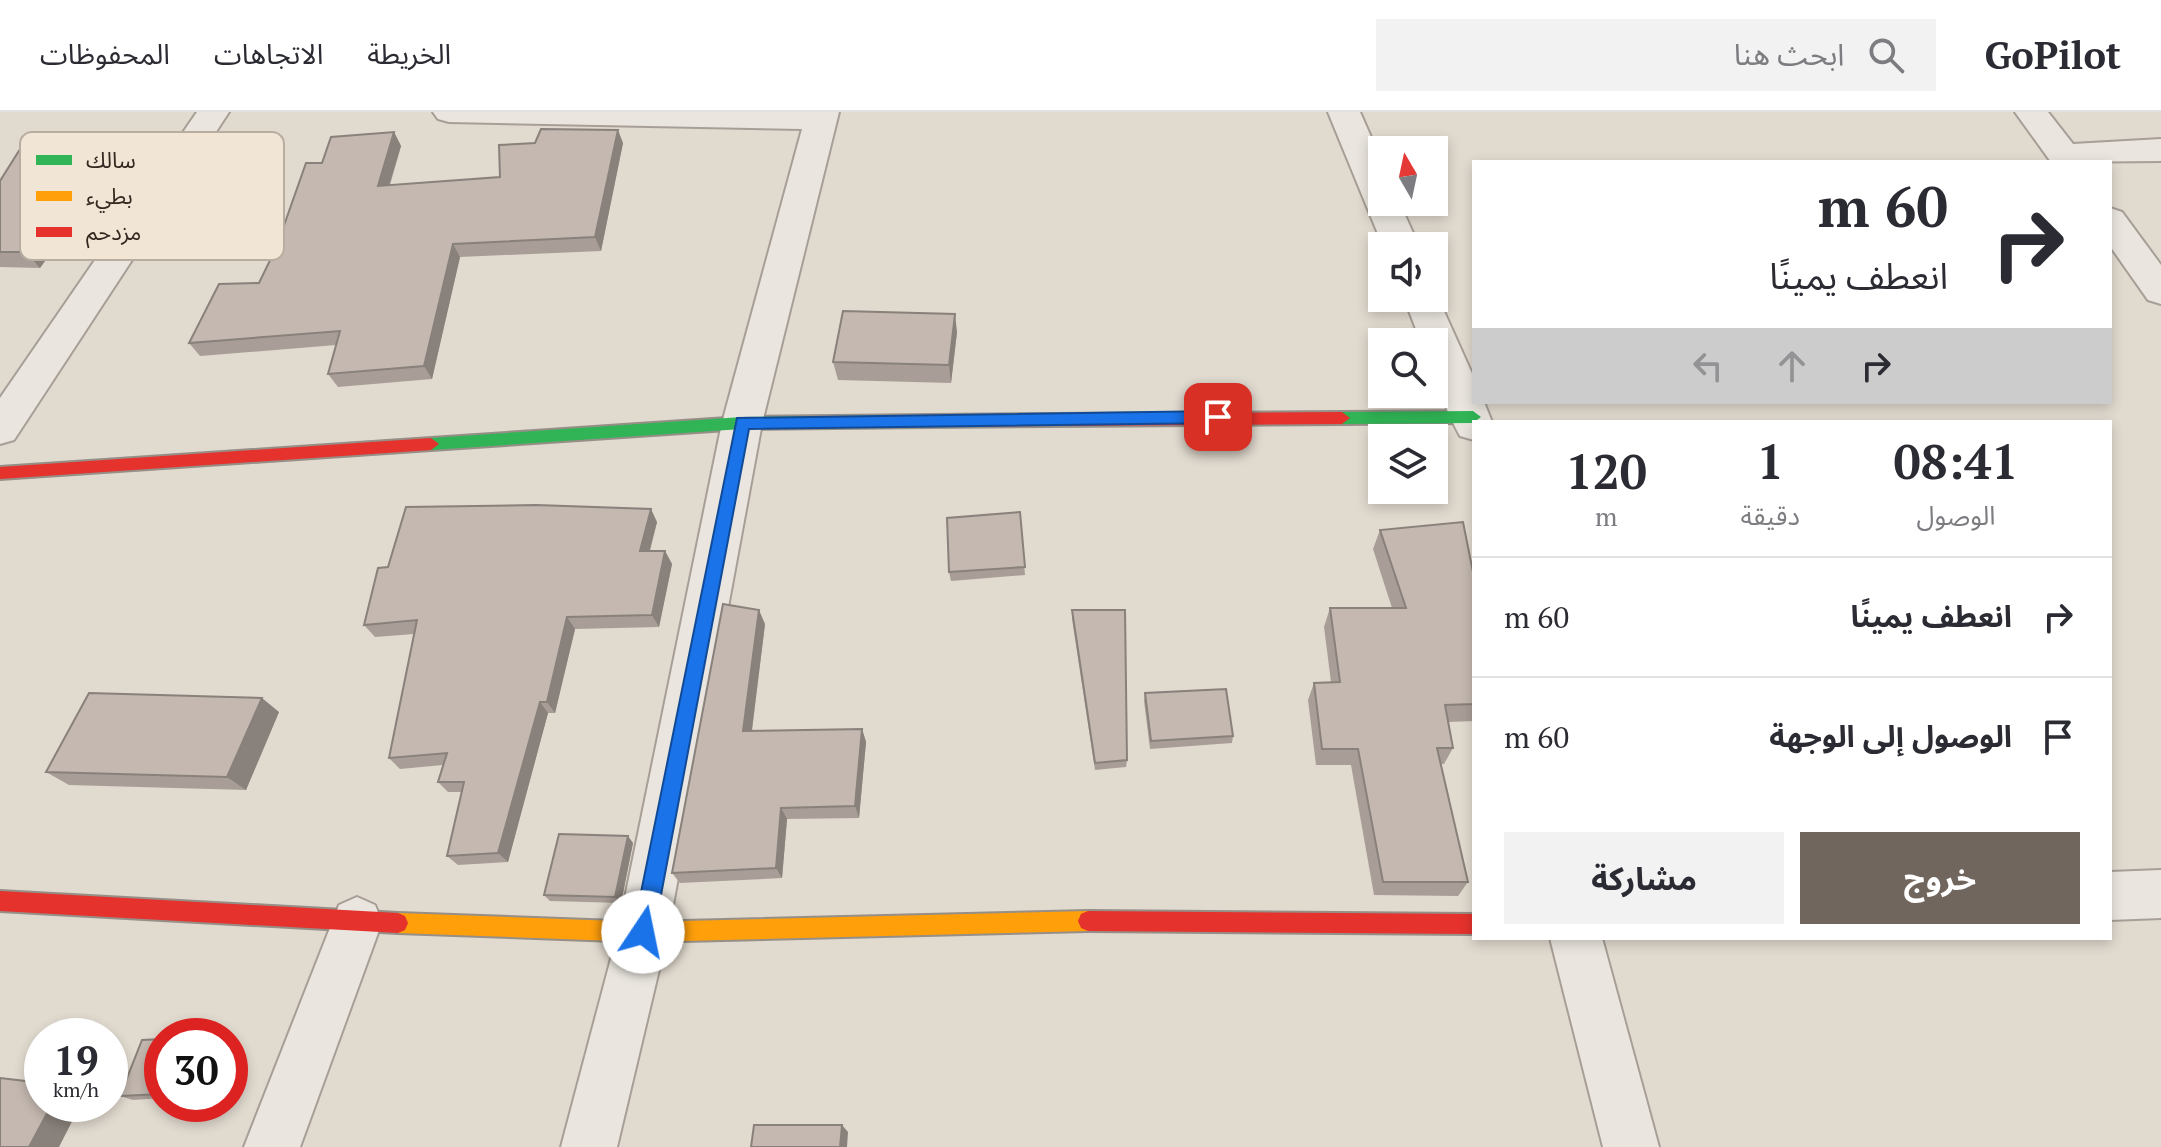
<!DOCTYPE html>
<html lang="ar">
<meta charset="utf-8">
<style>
:root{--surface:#fff;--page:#f2f2f3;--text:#2b2b33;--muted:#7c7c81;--line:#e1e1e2;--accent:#71665d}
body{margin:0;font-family:"PT Serif","Noto Sans Arabic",serif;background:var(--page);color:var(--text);direction:rtl;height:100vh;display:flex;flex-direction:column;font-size:30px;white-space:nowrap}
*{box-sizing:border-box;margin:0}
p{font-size:26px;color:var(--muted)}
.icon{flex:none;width:44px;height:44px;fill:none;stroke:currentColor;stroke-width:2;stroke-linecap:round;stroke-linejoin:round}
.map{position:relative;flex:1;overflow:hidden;direction:ltr}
.sheet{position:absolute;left:1472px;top:308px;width:640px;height:520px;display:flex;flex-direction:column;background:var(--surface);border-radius:0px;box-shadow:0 4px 12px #0003;direction:rtl}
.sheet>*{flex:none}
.banner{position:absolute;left:1472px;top:48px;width:640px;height:244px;border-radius:0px;box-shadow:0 4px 12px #0003;direction:rtl;background:#fff;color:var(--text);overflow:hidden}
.needle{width:52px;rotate:351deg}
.tools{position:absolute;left:1368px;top:24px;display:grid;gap:16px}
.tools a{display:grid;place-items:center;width:80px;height:80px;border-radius:0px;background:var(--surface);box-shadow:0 4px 12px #0003;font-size:40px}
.speed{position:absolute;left:24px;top:906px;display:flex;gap:16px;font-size:40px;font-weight:700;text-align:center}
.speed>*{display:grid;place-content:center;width:104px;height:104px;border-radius:50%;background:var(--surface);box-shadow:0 4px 12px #0003;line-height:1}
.speed small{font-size:20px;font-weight:400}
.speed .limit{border:12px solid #d22;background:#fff;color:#111}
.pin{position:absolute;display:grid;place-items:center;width:68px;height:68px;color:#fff;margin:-34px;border-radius:16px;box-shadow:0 4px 12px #0006}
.me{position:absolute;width:88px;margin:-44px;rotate:11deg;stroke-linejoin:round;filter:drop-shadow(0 0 6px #0008)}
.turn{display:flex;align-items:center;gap:28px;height:168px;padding:0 32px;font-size:36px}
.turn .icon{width:104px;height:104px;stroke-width:2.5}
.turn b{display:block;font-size:56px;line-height:68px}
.lanes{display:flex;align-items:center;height:76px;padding:0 32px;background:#0003;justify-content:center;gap:40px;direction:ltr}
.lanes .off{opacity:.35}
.eta{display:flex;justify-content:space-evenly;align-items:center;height:136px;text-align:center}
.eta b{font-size:48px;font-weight:700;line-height:56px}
.action{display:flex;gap:16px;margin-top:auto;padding:16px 32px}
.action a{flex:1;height:92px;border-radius:0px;background:var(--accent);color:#fff;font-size:32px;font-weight:700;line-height:92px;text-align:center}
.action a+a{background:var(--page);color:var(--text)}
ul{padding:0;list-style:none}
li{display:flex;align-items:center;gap:24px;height:120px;padding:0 32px;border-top:2px solid var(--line)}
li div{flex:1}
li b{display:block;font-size:30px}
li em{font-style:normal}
header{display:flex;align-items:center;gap:48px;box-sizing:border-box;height:112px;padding:0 40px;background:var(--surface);border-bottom:2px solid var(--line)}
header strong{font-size:38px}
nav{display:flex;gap:44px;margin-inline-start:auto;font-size:28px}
.search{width:560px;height:72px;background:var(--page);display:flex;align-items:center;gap:20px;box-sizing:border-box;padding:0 28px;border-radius:0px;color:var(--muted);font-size:30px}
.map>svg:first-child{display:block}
</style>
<header>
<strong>GoPilot</strong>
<div class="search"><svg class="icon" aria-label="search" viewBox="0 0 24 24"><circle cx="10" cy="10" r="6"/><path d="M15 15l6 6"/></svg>ابحث هنا</div>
<nav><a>الخريطة</a><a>الاتجاهات</a><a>المحفوظات</a></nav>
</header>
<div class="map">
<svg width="2161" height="1035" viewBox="0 0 2161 1035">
<rect width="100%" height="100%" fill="#e1dacf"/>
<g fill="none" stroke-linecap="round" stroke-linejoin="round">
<g stroke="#a79f97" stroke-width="4">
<path id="street" d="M197,0H229L14,328L0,332V286Z
M433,0H839L762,311L668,820L617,1035H561L618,820L722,311L802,17L449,10L438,7Z
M1328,0H1360L1382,50V90H1399L1419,134H1383Z
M2015,0H2048L2073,32L2161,27V49L2051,50Z
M2110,96L2122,100L2161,153V192L2148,188L2110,134Z
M1434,177L1474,266V290H1484L1492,310H1474V328L1460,324C1442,291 1434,267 1434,230H1421L1404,186H1434Z
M2161,758V806L2110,808V760Z
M357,785L375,793L382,810L300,1035H244L339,793Z
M1550,826H1602L1659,1035H1603Z"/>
</g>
<g stroke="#968f88" stroke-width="4">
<path id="fast" d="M1473,299L1481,305L1473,311L1342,312L1334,306L1342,300Z
M930,303L938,309L930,315L742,317L431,338L423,332L431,326L742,305Z"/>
</g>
<g stroke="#968f88" stroke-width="4">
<path id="slow" d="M1088,799L1095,802L1098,809L1095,816L1088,819L643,830L398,821L391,818L388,811L391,804L398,801L643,810Z"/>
</g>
<g stroke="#968f88" stroke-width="4">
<path id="jam" d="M1342,300L1350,306L1342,312L930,315L922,309L930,303Z
M431,326L439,332L431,338L0,367V355Z
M0,779L398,801L405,804L408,811L405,818L398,821L0,799Z
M1088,799L1474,802V822L1088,819L1081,816L1078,809L1081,802Z"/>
</g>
<use href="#street" fill="#eae6df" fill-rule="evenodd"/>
<use href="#fast" fill="#30b455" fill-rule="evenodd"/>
<use href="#slow" fill="#ff9f0a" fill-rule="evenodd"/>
<use href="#jam" fill="#e5322d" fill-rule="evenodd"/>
</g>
<path fill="#a99e97" d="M394,20L401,34L390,73L500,65L623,31L601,139L460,145L432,267L338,275L328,262L336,233L200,244L189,231L259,171L276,136L322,51Z
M111,24L123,40L40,156L0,155V69Z
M957,220L951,271L838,268L833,250Z
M1020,400L1025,463L951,469L949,460Z
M657,410L650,439H665L672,452L659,515L575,517L555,601H548L508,750L458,753L447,744L462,680H448L438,670L443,653L400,657L389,646L414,522L375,525L364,513L388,455Z
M1380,418L1474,465V609L1448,610L1453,636L1444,652H1441L1468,770L1458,784L1374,783L1351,653H1316L1308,588L1314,571L1331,570L1324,515L1330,496H1392L1373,437Z
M1072,498L1127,648L1126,655L1095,658L1072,507Z
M765,512L752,619L862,617L866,630L859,706L787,707L782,766L680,771L672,761Z
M1145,581L1233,624L1232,631L1150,637L1144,589Z
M279,600L246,678L69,673L46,660Z
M633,731L621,791L550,789L544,783Z
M162,927V986L133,988L120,984Z"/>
<path fill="#89817b" d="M618,18L623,31L601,139L595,125Z
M394,20L401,34L385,87L378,74Z
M111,24L123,40L40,156L26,140Z
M453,132L460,145L432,267L424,254Z
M955,202L957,220L951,271L949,253Z
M651,397L657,410L646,452L640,439Z
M665,439L672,452L659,515L652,503Z
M759,498L765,512L750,632L743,619Z
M567,505L575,517L555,601L547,590Z
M262,586L279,600L246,678L227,665Z
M540,590L548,601L508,750L498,741Z
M862,617L866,630L859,706L855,694Z
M781,696L787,707L782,766L776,756Z
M628,724L633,731L621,791L615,785Z
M52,992H81L59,1035H29Z
M842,1013L848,1020L847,1035H840Z"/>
<path fill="#c4b8b0" stroke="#89817b" stroke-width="2" d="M541,17L618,18L595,125L453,132L424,254L328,262L340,219L189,231L219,172L259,171L276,136L306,51H322L331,25L394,20L378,74L500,65L499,33L535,31Z
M111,24L26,140H0V69L27,26Z
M843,199L955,202L949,253L833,250Z
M536,393L651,397L640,439H665L652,503L567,505L547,590H540L498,741L447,744L464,670H438L447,641L389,646L417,508L364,513L378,456L388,455L406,395Z
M1020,400L1025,455L949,460L947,406Z
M1463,410L1474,465V592L1445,593L1453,636H1437L1468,770H1383L1358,637H1322L1314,571L1340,570L1330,496H1406L1380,418Z
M723,492L759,498L743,619L862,617L855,694L781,696L776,756L672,761Z
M1072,498H1125L1127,648L1095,651Z
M1226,577L1233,624L1151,629L1145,581Z
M89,581L262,586L227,665L46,660Z
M559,722L628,724L615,785L544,783Z
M162,927V982L120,984L142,928Z
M0,966L42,971V992H52L29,1035H0Z
M754,1013H842L840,1035H751Z"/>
<path fill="#1a73e8" stroke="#114b97" stroke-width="2" d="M1218,299L1227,305L1218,311L749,317L654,820L651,828L643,831L636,828L633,820L737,306Z"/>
<rect x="20" y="20" width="264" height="128" rx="12" fill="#f1e6d6" stroke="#b8ad9f" stroke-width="2"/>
<rect x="36" y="43" width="36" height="10" fill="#30b455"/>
<rect x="36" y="79" width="36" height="10" fill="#ff9f0a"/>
<rect x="36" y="115" width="36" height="10" fill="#e5322d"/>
<g font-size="22" fill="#342820">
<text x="86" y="56">سالك</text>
<text x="86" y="92">بطيء</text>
<text x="86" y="128">مزدحم</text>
</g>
</svg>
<div class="tools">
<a><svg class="needle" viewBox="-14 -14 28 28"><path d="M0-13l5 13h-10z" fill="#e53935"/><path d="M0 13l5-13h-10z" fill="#7c7c81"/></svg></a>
<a><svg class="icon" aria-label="sound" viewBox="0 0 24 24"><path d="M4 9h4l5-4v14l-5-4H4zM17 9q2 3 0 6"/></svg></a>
<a><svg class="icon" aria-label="search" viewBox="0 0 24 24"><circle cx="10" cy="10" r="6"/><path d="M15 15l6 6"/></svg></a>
<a><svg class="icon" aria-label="layers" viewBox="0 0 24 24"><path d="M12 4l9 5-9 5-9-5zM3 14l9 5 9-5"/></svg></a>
</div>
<div class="speed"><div>19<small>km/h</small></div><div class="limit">30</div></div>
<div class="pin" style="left:1218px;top:305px;background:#d93025"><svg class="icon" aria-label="arrive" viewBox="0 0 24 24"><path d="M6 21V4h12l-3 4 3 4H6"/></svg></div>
<svg class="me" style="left:643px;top:820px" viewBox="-20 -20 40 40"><circle r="19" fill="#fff"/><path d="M0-13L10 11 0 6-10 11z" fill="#1a73e8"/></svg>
<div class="banner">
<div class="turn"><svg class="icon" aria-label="right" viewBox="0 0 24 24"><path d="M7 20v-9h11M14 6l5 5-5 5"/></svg><div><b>60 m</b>انعطف يمينًا</div></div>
<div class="lanes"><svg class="icon off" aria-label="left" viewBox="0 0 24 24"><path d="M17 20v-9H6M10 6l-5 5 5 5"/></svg><svg class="icon off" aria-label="ahead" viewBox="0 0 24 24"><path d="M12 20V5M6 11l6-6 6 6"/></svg><svg class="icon" aria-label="right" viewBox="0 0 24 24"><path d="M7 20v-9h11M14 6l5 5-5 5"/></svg></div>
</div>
<section class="sheet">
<div class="eta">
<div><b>08:41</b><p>الوصول</p></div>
<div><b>1</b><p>دقيقة</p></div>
<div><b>120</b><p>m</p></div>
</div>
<ul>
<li><svg class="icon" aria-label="right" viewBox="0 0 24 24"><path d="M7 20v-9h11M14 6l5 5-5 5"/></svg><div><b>انعطف يمينًا</b></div><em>60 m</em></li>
<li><svg class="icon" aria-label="arrive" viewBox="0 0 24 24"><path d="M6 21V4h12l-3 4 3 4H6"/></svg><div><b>الوصول إلى الوجهة</b></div><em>60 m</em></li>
</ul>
<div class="action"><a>خروج</a><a>مشاركة</a></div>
</section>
</div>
